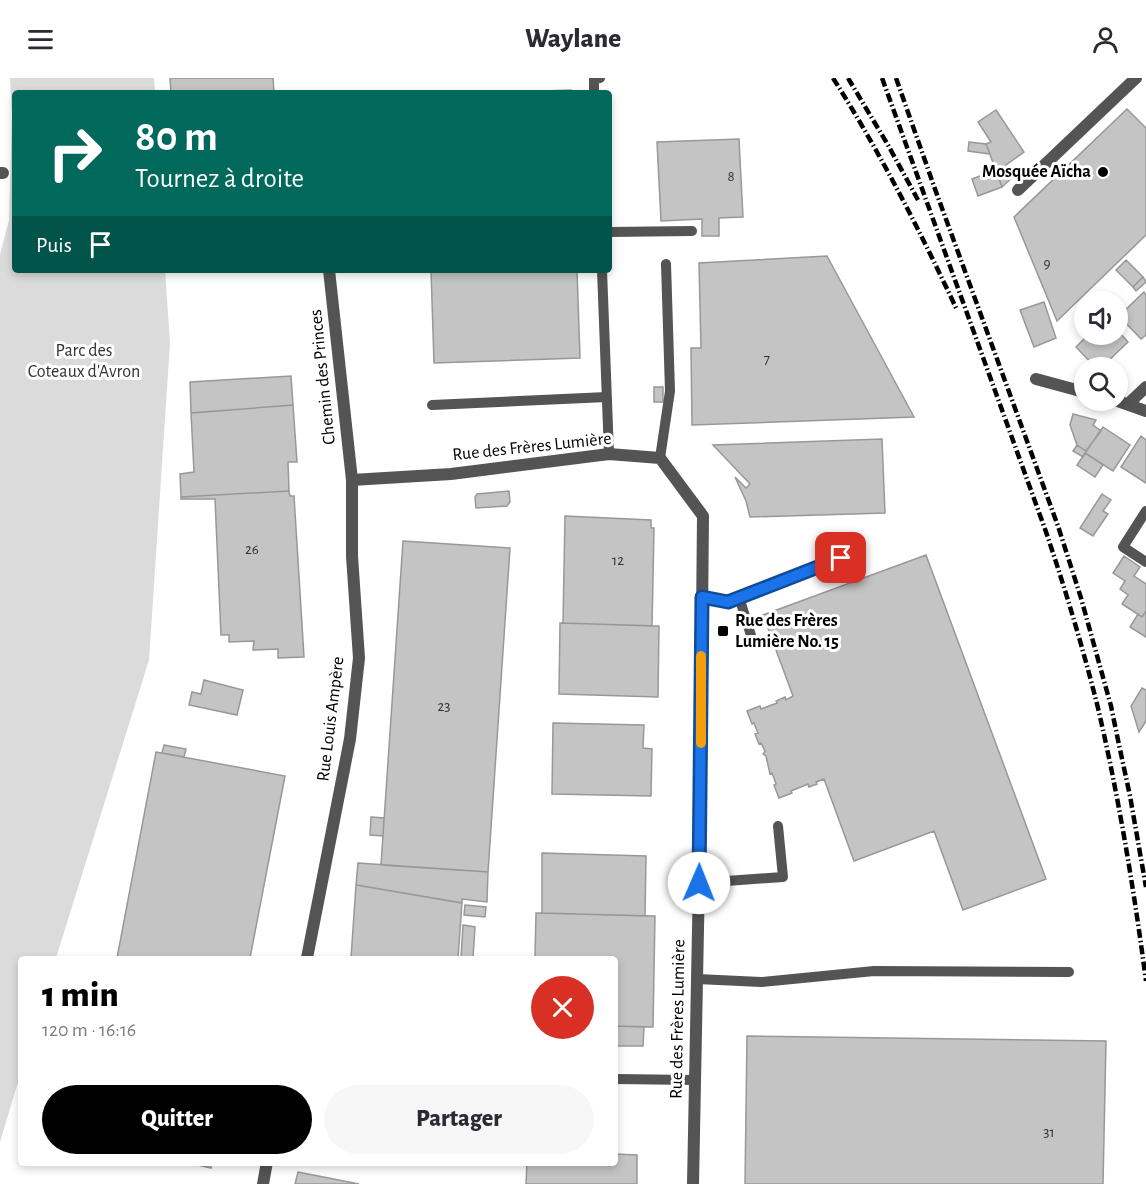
<!DOCTYPE html>
<html lang="fr">
<meta charset="utf-8">
<style>
:root{--surface:#fff;--page:#f7f7f7;--text:#2b2b33;--muted:#7c7c81;--accent:#000}
body{margin:0;font-family:"Alegreya Sans",sans-serif;background:var(--page);color:var(--text);height:100vh;display:flex;flex-direction:column;font-size:22px;white-space:nowrap}
*{box-sizing:border-box;margin:0}
p{font-size:20px;color:var(--muted)}
.icon{flex:none;width:33px;height:33px;fill:none;stroke:currentColor;stroke-width:2;stroke-linecap:round;stroke-linejoin:round}
.map{position:relative;flex:1;overflow:hidden}
.sheet{position:absolute;left:18px;top:878px;width:600px;height:210px;display:flex;flex-direction:column;background:var(--surface);border-radius:6px;box-shadow:0 3px 9px #0003}
.sheet>*{flex:none}
.guide{position:absolute;left:12px;top:12px;width:600px;height:183px;border-radius:6px;box-shadow:0 3px 9px #0003;background:#00695c;color:#fff;overflow:hidden}
.controls{position:absolute;left:1074px;top:213px;display:grid;gap:12px}
.controls a{display:grid;place-items:center;width:54px;height:54px;border-radius:50%;background:var(--surface);box-shadow:0 3px 9px #0003;font-size:30px}
.pin{position:absolute;display:grid;place-items:center;width:51px;height:51px;color:#fff;margin:-26px;border-radius:12px;box-shadow:0 3px 9px #0006}
.me{position:absolute;width:66px;margin:-33px;rotate:1deg;stroke-linejoin:round;filter:drop-shadow(0 0 4px #0008)}
.turn{display:flex;align-items:center;gap:21px;height:126px;padding:0 24px;font-size:27px}
.turn .icon{width:78px;height:78px;stroke-width:2.5}
.turn b{display:block;font-size:42px;line-height:51px}
.then{display:flex;align-items:center;height:57px;padding:0 24px;background:#0003;gap:12px;font-size:22px}
.round{display:grid;place-items:center;flex:none;width:63px;height:63px;border-radius:32px;background:var(--page)}
.summary{display:flex;align-items:center;justify-content:space-between;height:102px;padding:0 24px}
h1{font-size:36px;font-weight:800;line-height:45px;color:var(--accent)}
.cta{display:flex;gap:12px;margin-top:auto;padding:12px 24px}
.cta a{flex:1;height:69px;border-radius:36px;background:var(--accent);color:#fff;font-size:24px;font-weight:800;line-height:69px;text-align:center}
.cta a+a{background:var(--page);color:var(--text)}
header{display:flex;justify-content:space-between;align-items:center;height:78px;padding:0 24px;background:var(--surface);font-size:27px;font-weight:800}
.map>svg:first-child{display:block}
</style>
<header><svg class="icon" aria-label="menu" viewBox="0 0 24 24"><path d="M4 6h16M4 12h16M4 18h16"/></svg>Waylane<svg class="icon" aria-label="person" viewBox="0 0 24 24"><circle cx="12" cy="8" r="4"/><path d="M4 21q1-7 8-7t8 7"/></svg></header>
<div class="map">
<svg width="1146" height="1106" viewBox="0 0 1146 1106">
<rect width="100%" height="100%" fill="#fff"/>
<path fill="#dbdbdb" d="M10,0H154L155,15H15V192H165L170,265L149,582L56,880H21V994L0,1064V176L9,142L12,38Z"/>
<path fill="#c4c4c4" stroke="#989898" stroke-width="1.5" d="M170,0H273L274,15H171Z
M571,12V15H488Z
M1127,31L1146,50V157L1057,243L1014,139Z
M996,32L1024,74L1006,87L1014,98L1002,109L986,66L991,64L978,44Z
M739,61L743,139L719,140V158H702V141L661,143L657,64Z
M969,64L986,66L990,76L968,73Z
M996,92L1002,109L978,118L972,101Z
M827,178L914,339L692,347L691,270H701L699,185Z
M1126,182L1143,199L1133,209L1116,192Z
M431,192H577L580,280L434,285Z
M1143,199L1146,204L1136,213L1133,209Z
M1144,214L1146,217V257L1141,261L1119,238Z
M1044,224L1056,260L1034,269L1020,232Z
M1118,253L1128,264L1101,290H1096L1076,269L1089,256H1118Z
M291,298L293,327L191,335L190,304Z
M654,309H663V324H654Z
M293,327L297,384H288L289,413L181,419L180,396L194,394L191,335Z
M1073,336L1096,342L1093,347L1101,353L1086,373L1077,367L1070,347Z
M1103,349L1130,367L1113,393L1085,375Z
M1141,358L1146,362V405L1121,389Z
M882,361L885,435L750,439L746,423L735,399L746,410L750,406L713,367Z
M1077,367L1086,373L1083,379L1073,373Z
M1085,375L1103,387L1095,399L1077,387Z
M289,413L290,418H294L304,579L278,580V571L253,572L254,563L229,564V557H221L215,421H181V419Z
M509,413L510,424L507,428L476,430L475,419L477,416Z
M1102,416L1111,422L1103,433L1108,436L1093,458L1080,450Z
M565,438L651,442V450H654L652,548L563,545Z
M403,463L510,470L488,794L381,787Z
M926,477L1046,801L963,832L934,753L854,783L824,701L816,704L817,706L809,709L808,706L791,713L792,715L779,720L774,707L776,706L772,695L770,696L766,678L763,676L765,673L761,665L759,666L755,656L758,655L754,645L752,646L747,633L760,628L761,631L777,625L776,623L785,619L786,622L793,618L763,537Z
M1124,478L1140,489L1134,498L1146,506V533L1142,539L1122,526L1128,517L1120,511L1125,503L1113,495Z
M1146,533V559L1130,549L1138,536L1142,539Z
M560,545L659,548L658,619L559,616Z
M204,602L243,612L237,637L189,627L192,614L201,616Z
M1142,610L1146,612V643L1139,654L1131,628Z
M553,645L644,647L643,670L652,671L651,718L552,716Z
M164,667L186,671L184,679L162,675Z
M156,674L285,698L250,880H117Z
M371,739L384,740L383,758L370,757Z
M542,775L646,778L645,838L542,835Z
M358,785L488,794L487,824L462,821V825L356,807Z
M356,807L462,825L458,880H351Z
M465,827L486,829L485,839L464,837Z
M536,835L655,838L653,949L615,948V880H535Z
M463,847L475,849L473,880H461Z
M615,948L644,949L643,968H615Z
M747,958L1106,963L1103,1106H745Z
M615,1076L637,1077V1106H526L527,1084H615Z
M185,1084H211V1090Z
M298,1094L359,1106H295Z"/>
<g fill="none" stroke-linecap="round" stroke-linejoin="round">
<path stroke="#545454" stroke-width="10" d="M594,15V1L600,0
M609,154L692,153
M602,192L609,376
M432,327L607,319
M660,380L670,313L666,186
M1146,433L1123,469L1146,484
M702,519L728,524L841,480
M739,519L754,567
M699,805L783,799L778,748
M697,901L761,904L874,893L1069,894
M615,1001L695,1002"/>
<path stroke="#545454" stroke-width="12" d="M0,95H3
M1018,112L1136,0
M1036,301L1084,314
M1115,322L1146,333
M1128,326L1146,309
M352,402L451,396L609,376L660,380L703,438L700,749L693,1106
M307,880L350,661L359,580L352,478V402L329,192
M263,1106L267,1084"/>
<path stroke="#000" stroke-width="4.5" stroke-dasharray="9 3 1.5 3" stroke-linecap="butt" d="M833,0C880,74 920,153 957,232
M848,0L888,67L918,122
M882,0L1045,451C1065,510 1083,570 1098,630C1119,720 1134,812 1146,903
M896,0L935,111L1058,448L1081,520L1111,628L1118,662L1130,718L1146,809"/>
</g>
<g fill="none" stroke-linecap="round" stroke-linejoin="round">
<g stroke="#114b97" stroke-width="15">
<path id="route" d="M699,805L702,519L728,524L841,480"/>
</g>
<use href="#route" stroke="#1a73e8" stroke-width="10"/>
<path stroke="#f59e0b" stroke-width="10" d="M701,665V578"/>
</g>
<g fill="#000" stroke="#fff" stroke-width="2">
<circle cx="1103" cy="94" r="6"/>
<rect x="717" y="547" width="12" height="12" rx="3"/>
</g>
<g text-anchor="middle" dominant-baseline="central" stroke-width="6" stroke-linejoin="round" paint-order="stroke">
<g font-size="15" fill="#313131">
<text x="731" y="98">8</text>
<text x="1047" y="185">9</text>
<text x="767" y="281">7</text>
<text x="252" y="471">26</text>
<text x="618" y="482">12</text>
<text x="444" y="628">23</text>
<text x="1049" y="1054">31</text>
</g>
<g font-size="18" font-weight="bold" fill="#000" stroke="#fff" text-anchor="end">
<text x="1091" y="94">Mosquée Aïcha</text>
<text x="735" y="543" text-anchor="start">Rue des Frères<tspan x="735" dy="21">Lumière No. 15</tspan></text>
</g>
<g font-size="18" fill="#323232" stroke="#fff">
<text x="84" y="273">Parc des<tspan x="84" dy="21">Coteaux d'Avron</tspan></text>
</g>
<g font-size="18" fill="#000" stroke="#fff">
<text transform="translate(323 299) rotate(-96)">Chemin des Princes</text>
<text transform="translate(532 369) rotate(-6)">Rue des Frères Lumière</text>
<text transform="translate(331 641) rotate(-83)">Rue Louis Ampère</text>
<text transform="translate(678 941) rotate(-89)">Rue des Frères Lumière</text>
</g>
</g>
</svg>
<div class="controls">
<a><svg class="icon" aria-label="sound" viewBox="0 0 24 24"><path d="M4 9h4l5-4v14l-5-4H4zM17 9q2 3 0 6"/></svg></a>
<a><svg class="icon" aria-label="search" viewBox="0 0 24 24"><circle cx="10" cy="10" r="6"/><path d="M15 15l6 6"/></svg></a>
</div>
<div class="pin" style="left:841px;top:480px;background:#d93025"><svg class="icon" aria-label="arrive" viewBox="0 0 24 24"><path d="M6 21V4h12l-3 4 3 4H6"/></svg></div>
<svg class="me" style="left:699px;top:805px" viewBox="-20 -20 40 40"><circle r="19" fill="#fff"/><path d="M0-13L10 11 0 6-10 11z" fill="#1a73e8"/></svg>
<div class="guide">
<div class="turn"><svg class="icon" aria-label="right" viewBox="0 0 24 24"><path d="M7 20v-9h11M14 6l5 5-5 5"/></svg><div><b>80 m</b>Tournez à droite</div></div>
<div class="then">Puis<svg class="icon" aria-label="arrive" viewBox="0 0 24 24"><path d="M6 21V4h12l-3 4 3 4H6"/></svg></div>
</div>
<section class="sheet">
<div class="summary"><div><h1>1 min</h1><p>120 m · 16:16</p></div><a class="round" style="background:#d93025;color:#fff"><svg class="icon" aria-label="close" viewBox="0 0 24 24"><path d="M6 6l12 12M18 6L6 18"/></svg></a></div>
<div class="cta"><a>Quitter</a><a>Partager</a></div>
</section>
</div>
